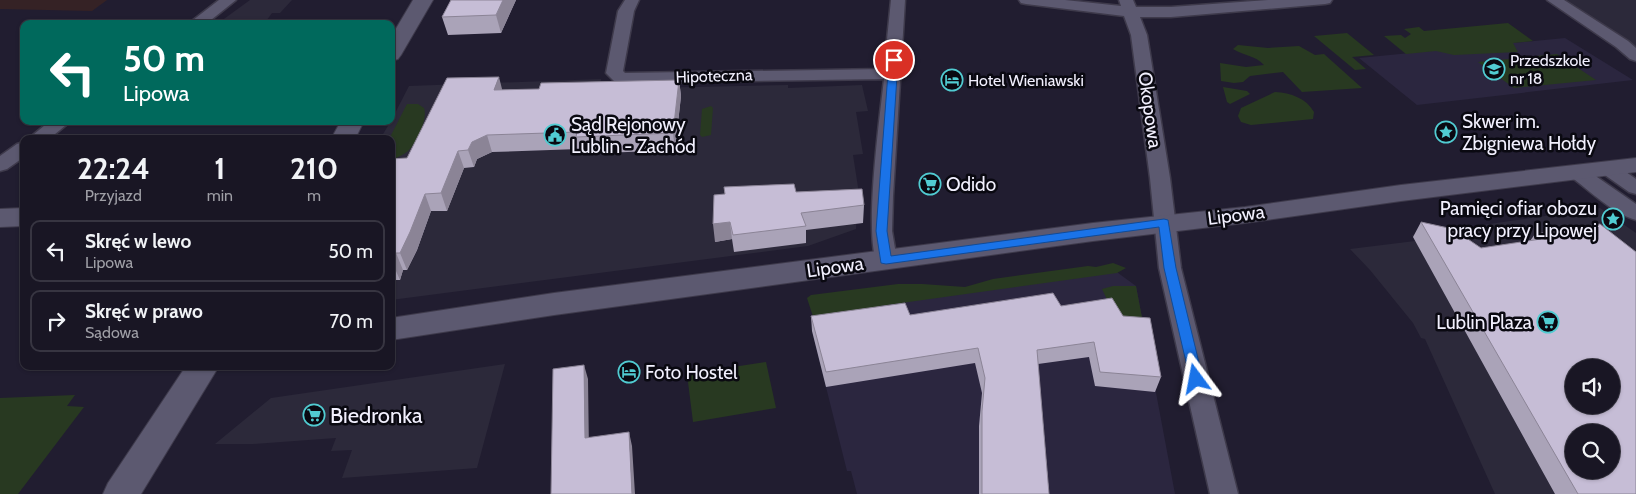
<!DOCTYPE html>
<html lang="pl">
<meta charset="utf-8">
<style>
:root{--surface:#191624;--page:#262331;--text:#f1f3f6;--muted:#9f9fa6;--line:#373541}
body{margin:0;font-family:Cabin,sans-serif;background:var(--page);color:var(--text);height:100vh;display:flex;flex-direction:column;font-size:19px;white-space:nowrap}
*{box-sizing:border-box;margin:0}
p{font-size:16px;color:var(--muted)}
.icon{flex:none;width:28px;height:28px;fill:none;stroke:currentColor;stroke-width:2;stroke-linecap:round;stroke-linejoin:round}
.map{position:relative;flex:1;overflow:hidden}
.drawer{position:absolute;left:20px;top:135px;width:375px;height:235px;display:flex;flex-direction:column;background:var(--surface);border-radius:10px;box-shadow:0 1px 4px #0004,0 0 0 1px var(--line)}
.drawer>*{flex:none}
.hud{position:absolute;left:20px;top:20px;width:375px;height:105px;border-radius:10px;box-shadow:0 1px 4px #0004,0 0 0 1px var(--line);background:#00695c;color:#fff;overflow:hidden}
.tools{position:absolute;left:1565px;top:359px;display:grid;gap:10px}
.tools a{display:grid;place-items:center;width:55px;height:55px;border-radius:50%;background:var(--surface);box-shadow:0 1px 4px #0004,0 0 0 1px var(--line);font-size:25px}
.pin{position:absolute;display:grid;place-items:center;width:42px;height:42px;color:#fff;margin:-21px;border:2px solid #fff;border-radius:50%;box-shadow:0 1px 5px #0007}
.me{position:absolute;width:55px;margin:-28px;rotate:347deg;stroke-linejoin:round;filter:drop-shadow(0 0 4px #0008)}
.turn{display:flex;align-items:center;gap:18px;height:105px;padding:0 20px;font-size:22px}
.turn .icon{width:65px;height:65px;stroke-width:2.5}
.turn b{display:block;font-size:35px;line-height:42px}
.eta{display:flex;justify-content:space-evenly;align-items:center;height:85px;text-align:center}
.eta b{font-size:30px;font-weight:700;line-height:35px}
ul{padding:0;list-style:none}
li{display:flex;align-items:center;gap:15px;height:62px;margin:0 10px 8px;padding:0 10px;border:2px solid var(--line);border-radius:10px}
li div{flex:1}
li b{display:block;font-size:19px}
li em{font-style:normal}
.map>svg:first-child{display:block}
</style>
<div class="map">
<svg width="1636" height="494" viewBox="0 0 1636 494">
<rect width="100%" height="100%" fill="#211d30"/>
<path fill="#2c293a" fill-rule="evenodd" d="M250,0H292L280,13H272L264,24H217Z
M1559,0H1636V47L1584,17Z
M601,79L600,89L788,85V88L862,85L868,111L856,112L863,154L853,155L858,187L856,229L808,246L391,300V139H380L391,121L409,86Z
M1600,208L1636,233V494H1495L1425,339L1421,338L1413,323L1370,270L1350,249L1415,241L1412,235ZM1574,368H1611V405H1574ZM1574,432H1611V470H1574Z
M505,364L477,468L342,478L352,450L331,451L336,438L253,444H215L271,398Z"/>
<path fill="#352225" d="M0,0H107L92,11L0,9Z"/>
<path fill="#2b263f" d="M1565,38L1633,80L1417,105L1359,58Z
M1114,270L1136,286L1175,494H857L851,471H847L812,331L881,321L876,304Z"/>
<path fill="#283921" d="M1508,23L1533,41L1513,43L1518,52L1454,55L1436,51L1406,54L1384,36L1401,35L1405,38L1411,34L1404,29L1419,27L1424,31Z
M1347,33L1374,55L1352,57L1366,69L1355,70L1314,36Z
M1238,45L1268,48L1299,46L1315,55L1324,54L1362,88L1302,92L1283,72L1250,76L1243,82L1234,83L1221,81L1220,63L1246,67L1264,65C1255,55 1244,56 1233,49Z
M1557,54L1596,80L1514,88L1478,62Z
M1223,87L1247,91L1250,94L1230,104L1227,102Z
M1275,92C1291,93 1306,98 1314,112L1313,119L1251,125L1241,122L1238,116L1241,108Z
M407,104H418L424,108C428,119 417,142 409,150C404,155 398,157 391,160V139H389Z
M711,106L713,108L711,135L702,137L700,135L702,109Z
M1113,263L1126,268L1117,273L880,306L816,326L807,298L811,295L898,284H922L965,287L993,279L1088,266L1096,267Z
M1113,286H1136L1145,333L1113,312L1102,289Z
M766,362L776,408L693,422L687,374Z
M75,395L67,406L84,407L18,494H0V398Z"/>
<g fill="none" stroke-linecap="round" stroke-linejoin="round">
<g stroke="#3e3a4b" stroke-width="3">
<path id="street" d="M219,0H236L206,24H188Z
M625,0H639L634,11L623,71L625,73L884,69L891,0H905L893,196L892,231L897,260L894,265L886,267L878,265C863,239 880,115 884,79L621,83L615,82L606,73L618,11Z
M1019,0H1065L1121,6L1119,0H1133L1136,7H1171L1268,0H1332L1330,3L1325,4L1171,17H1140L1147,35L1170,178L1181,268L1238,494H1210L1159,268L1150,178L1131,35L1124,16L1026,4L1021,3Z
M1547,0H1564L1628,41L1636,48V61L1630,59L1616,47Z
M50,121H71L49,139H28Z
M24,142V157L7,169L0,171V156L17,144Z
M1609,163L1616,165L1636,179V194L1629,192L1602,173L1599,169L1602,165Z
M1577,166L1584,168L1636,204V220C1612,213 1590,191 1570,176L1567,172L1570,168Z"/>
</g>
<g stroke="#3e3a4b" stroke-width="2">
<path id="secondary" d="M413,0H433L401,55L398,59L391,61V37Z
M341,121H364L355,139H331Z
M1636,158V172L1401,201L1245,223L1093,241L554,315L391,340V318L554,293L1093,223L1245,207L1401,185Z
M24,208V226L0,227V209Z
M186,366H219L141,494H103L108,483Z"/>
</g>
<use href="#street" fill="#5c5970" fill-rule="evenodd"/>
<use href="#secondary" fill="#5c5970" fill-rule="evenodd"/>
</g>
<path fill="#aaa3b8" d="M451,0H516L501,33L448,35L442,17Z
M679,80L681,96L675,150L580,154L579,149L492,152L477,159L474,167L464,168L447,211H431L417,250L407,270H403L400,280H391V159L407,158L502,90L539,89Z
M724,187L796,192L864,205L863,223L806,230V243L734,252L732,239L715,242L725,194Z
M1421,222L1481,248L1530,241L1535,234L1600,224L1636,494H1555L1413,237Z
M1061,306L1123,316L1161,377L1155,392L1095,386L1089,357L1038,364L1049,494H979V426L982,393L975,363L826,387L812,331L811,316L910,315Z"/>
<path fill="#8b8496" d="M503,0H516L501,33L496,15Z
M499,77L503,93L494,90Z
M679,80L681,96L675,150L673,133Z
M487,135L492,152L477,159L474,167L468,150L472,142Z
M458,151L464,168L447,211L441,193Z
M425,194L431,211L417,250L407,270L400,253Z
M730,222L732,239L715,242L713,224Z
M396,253L403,270L400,280L392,262Z
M584,365L588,379L589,453L585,438Z
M629,432L632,446L635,494H632Z"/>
<path fill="#c6bdd6" stroke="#8b8496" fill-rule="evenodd" d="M451,0H503L496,15L442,17Z
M499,77L494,90L539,89L541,83L679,80L673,133L576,137L577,132L487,135L472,142L468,150L458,151L441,193L425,194L410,232L400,253H396L392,262H391V159L407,158L447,78Z
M794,184L796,192L862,189L864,205L801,213L806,226L733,235L730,222L713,224L714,195L725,194L724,187Z
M1421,222L1453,229L1481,248L1541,239L1535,234L1600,224L1636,252V494H1578ZM1574,368H1611V405H1574ZM1574,432H1611V470H1574Z
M1053,293L1061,306L1112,298L1123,316L1150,318L1161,377L1100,372L1094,342L1037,350L1049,494H982V411L985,378L978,348L826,372L811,316L905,303L910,315Z
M584,365L585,438L629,432L632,494H551L553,369Z"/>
<path fill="#1a73e8" stroke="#114b97" d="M894,57L898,60L887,231L891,256L1164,219L1168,220L1176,268L1203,379L1201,383L1196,384L1192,383L1190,379L1164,268L1159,227L886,264L881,263L876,231L889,60Z"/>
<defs>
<g id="school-ring" transform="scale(1.125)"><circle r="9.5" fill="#0a0911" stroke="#51ccd2" stroke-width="1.5"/><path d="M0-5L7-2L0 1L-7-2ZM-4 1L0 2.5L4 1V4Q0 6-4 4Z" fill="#51ccd2"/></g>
<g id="hotel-ring" transform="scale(1.125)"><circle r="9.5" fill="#0a0911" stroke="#51ccd2" stroke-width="1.5"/><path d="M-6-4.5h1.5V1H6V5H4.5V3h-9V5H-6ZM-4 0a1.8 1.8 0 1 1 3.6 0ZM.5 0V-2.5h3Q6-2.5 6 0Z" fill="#51ccd2"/></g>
<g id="sight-ring" transform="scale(1.125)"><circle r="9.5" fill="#0a0911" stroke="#51ccd2" stroke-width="1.5"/><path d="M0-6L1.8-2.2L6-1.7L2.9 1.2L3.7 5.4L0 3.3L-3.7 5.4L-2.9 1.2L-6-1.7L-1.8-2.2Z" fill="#51ccd2"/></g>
<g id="civic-ring" transform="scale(1.125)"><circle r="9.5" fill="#0a0911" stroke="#51ccd2" stroke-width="1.5"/><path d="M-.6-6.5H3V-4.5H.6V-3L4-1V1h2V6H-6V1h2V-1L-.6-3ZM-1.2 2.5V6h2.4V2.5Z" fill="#51ccd2"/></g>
<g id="supermarket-ring" transform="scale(1.125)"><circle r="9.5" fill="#0a0911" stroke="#51ccd2" stroke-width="1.5"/><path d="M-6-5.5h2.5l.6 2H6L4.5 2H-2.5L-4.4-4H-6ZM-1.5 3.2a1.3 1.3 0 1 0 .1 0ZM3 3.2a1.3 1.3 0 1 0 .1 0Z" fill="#51ccd2"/></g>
</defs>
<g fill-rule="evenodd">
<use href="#school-ring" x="1494" y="69"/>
<use href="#hotel-ring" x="952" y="80"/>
<use href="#sight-ring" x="1446" y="132"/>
<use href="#civic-ring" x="555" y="135"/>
<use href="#supermarket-ring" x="930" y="184"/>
<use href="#sight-ring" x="1613" y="219"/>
<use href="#supermarket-ring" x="1548" y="322"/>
<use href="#hotel-ring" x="629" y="372"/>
<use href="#supermarket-ring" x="314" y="415"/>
</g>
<g text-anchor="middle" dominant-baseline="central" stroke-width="5" stroke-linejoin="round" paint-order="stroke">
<g font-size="16" fill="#f2f0fe" stroke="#0a0911" text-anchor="start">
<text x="1510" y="60">Przedszkole<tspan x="1510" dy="18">nr 18</tspan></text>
<text x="968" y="80">Hotel Wieniawski</text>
</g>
<g font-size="16" fill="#f2f0fe" stroke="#0a0911">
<text transform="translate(714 76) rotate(-2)">Hipoteczna</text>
</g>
<g font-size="19" fill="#f2f0fe" stroke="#0a0911">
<text transform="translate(1150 110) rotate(82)">Okopowa</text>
<text transform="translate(1236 215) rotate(-7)">Lipowa</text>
<text transform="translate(835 267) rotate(-8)">Lipowa</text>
</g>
<g font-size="19" fill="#f2f0fe" stroke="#0a0911" text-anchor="start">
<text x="1462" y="121">Skwer im.<tspan x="1462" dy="22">Zbigniewa Hołdy</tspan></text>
<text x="571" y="124">Sąd Rejonowy<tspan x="571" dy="22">Lublin - Zachód</tspan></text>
<text x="946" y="184">Odido</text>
<text x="1597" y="208" text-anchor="end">Pamięci ofiar obozu<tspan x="1597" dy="22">pracy przy Lipowej</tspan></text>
<text x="1532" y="322" text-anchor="end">Lublin Plaza</text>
<text x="645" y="372">Foto Hostel</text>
</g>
<g font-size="22" fill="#f2f0fe" stroke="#0a0911" text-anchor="start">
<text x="330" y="415">Biedronka</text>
</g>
</g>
</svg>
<div class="tools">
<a><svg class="icon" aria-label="sound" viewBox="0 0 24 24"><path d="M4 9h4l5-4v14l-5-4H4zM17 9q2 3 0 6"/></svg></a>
<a><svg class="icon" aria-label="search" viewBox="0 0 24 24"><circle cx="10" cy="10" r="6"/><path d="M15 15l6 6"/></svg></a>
</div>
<div class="pin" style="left:894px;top:60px;background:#d93025"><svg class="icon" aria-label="arrive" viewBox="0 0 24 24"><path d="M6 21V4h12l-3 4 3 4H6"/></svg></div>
<svg class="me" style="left:1196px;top:379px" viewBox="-20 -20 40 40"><path d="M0-17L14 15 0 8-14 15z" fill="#1a73e8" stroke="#fff" stroke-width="4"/></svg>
<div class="hud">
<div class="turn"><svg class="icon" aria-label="left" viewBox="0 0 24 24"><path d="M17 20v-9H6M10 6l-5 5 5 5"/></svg><div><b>50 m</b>Lipowa</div></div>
</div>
<section class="drawer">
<div class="eta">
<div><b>22:24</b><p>Przyjazd</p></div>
<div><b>1</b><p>min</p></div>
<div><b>210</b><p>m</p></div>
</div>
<ul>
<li><svg class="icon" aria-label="left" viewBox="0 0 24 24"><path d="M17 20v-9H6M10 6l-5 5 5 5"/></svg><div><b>Skręć w lewo</b><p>Lipowa</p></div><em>50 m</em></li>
<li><svg class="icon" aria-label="right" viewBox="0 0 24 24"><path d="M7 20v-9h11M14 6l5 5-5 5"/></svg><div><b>Skręć w prawo</b><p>Sądowa</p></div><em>70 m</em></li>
</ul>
</section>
</div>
